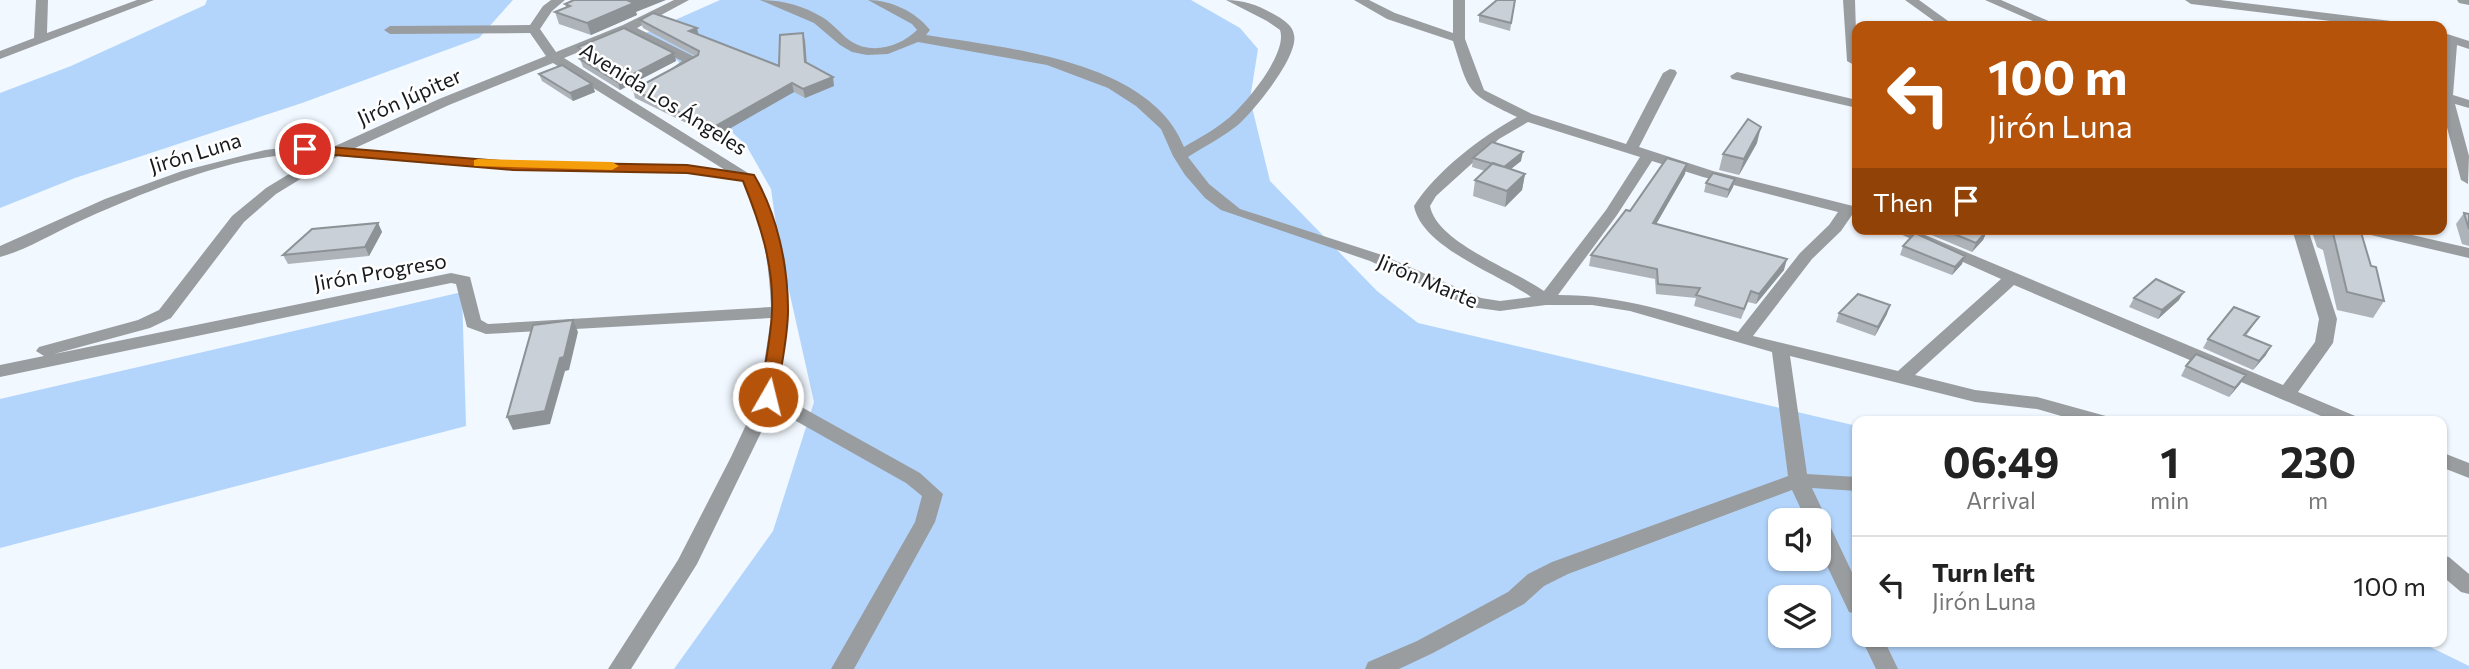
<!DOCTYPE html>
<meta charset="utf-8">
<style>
:root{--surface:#fff;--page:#f2f2f2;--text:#222;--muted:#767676;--line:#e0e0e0}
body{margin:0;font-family:Commissioner,sans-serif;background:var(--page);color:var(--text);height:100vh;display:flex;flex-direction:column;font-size:26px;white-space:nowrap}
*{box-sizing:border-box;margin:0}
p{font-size:23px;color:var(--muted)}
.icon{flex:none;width:38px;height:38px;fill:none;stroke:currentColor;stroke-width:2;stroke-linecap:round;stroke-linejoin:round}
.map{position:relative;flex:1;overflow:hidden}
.drawer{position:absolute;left:1852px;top:416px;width:595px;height:231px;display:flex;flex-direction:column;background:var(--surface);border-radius:14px;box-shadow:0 2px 5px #0004}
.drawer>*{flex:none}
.top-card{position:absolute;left:1852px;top:21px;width:595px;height:214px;border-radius:14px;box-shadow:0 2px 5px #0004;background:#b45309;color:#fff;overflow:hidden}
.controls{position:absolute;left:1768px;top:508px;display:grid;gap:14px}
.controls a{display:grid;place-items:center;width:63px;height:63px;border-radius:14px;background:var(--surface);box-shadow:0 2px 5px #0004;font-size:35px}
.pin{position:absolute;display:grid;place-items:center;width:60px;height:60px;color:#fff;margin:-30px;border:4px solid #fff;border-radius:50%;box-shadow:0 2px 7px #0007}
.me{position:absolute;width:77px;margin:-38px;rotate:8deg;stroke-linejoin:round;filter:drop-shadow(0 0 5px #0008)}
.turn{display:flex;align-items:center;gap:24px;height:147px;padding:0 21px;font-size:32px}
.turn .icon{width:91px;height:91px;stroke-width:2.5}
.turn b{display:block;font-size:49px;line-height:60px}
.then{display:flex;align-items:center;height:66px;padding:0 21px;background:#0003;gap:14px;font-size:26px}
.eta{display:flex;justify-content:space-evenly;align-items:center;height:119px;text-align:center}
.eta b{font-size:42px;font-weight:700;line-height:49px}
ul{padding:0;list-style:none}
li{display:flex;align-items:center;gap:21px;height:98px;padding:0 21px;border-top:2px solid var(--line)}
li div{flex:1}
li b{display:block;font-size:26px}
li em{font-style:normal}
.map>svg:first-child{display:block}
</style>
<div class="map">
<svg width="2469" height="669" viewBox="0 0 2469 669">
<rect width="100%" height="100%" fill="#f1f8ff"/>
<path fill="#b3d5fc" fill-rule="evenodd" d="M207,0H513L479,38L302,103L75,178L0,208V93L71,66L205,5Z
M720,0H1191L1240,28L1258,49L1250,99L1270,181L1377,291L1418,323L1857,426V642H2420L2469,666V669H674L773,531L814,402L779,246L771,189L746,145L712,114L678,61L639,36ZM1780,520H1818V558H1780ZM1780,597H1818V635H1780Z
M462,292L466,426L0,548V399Z"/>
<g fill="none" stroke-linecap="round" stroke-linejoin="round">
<path fill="#9a9da0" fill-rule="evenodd" d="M36,0H48L47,33L137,0H154L0,59V51L34,38Z
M551,0H565L552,11L540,29L556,52L623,25L674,0H689L637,28L697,58V64L675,75L668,71L682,61L626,33L564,58L756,178L785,259L789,312L778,394L920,473L943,494L935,522L854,669H831L915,522L922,496L906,483L773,408L697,564L631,669H608L678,560L731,457L759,397L771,318L486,334L467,327L456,284L451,283L0,377V365L44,356L36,351L39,347L138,320L159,310L232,216L266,188L320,155C246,148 145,192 78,222C53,233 27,250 0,257V246L105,199L182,171L265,150L305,145L333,147L439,99L546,56L530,33L390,34L384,30L390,26L530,25L543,6ZM553,63L725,170L687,165L513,162L353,149L449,105ZM338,156L513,170L687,173L742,180C763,220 769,263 771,307L488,324L481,320L470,277L451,273L54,354L150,328L171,318L244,222L276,194Z
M760,0C783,0 803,6 822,17C834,24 841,35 852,42C873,55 901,46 917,30L912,24L868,0C891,0 916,12 930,30L926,35C1005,48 1150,60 1184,147C1199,138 1216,129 1230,117C1247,102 1288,53 1280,30L1267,21L1226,0C1245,0 1260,6 1277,16C1284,20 1293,26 1294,35C1299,56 1254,111 1238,125C1223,137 1205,146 1188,157L1209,184L1240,209L1382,255L1481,298L1500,301L1531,297C1499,274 1422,248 1414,206C1436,171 1481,137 1517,117C1466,92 1470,95 1453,41L1387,19L1354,0H1369L1395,13L1453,33V0H1465V39L1484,90L1532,114L1626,144L1663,73L1670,69L1675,70L1677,73L1639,147L1713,171L1857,207V217L1852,215L1841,231L1812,259L1753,336L1898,371L2001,279L1889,229H1911L2283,385L2315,342L2319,319L2292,229H2308L2337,319L2333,343L2298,392L2360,418L2362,422H2335L2014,285L1915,375L1975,390L2037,397L2113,418L2115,422H2082L2037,409L1975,402L1790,356L1807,474L1857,477V491L1812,488L1857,583V614L1849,612L1818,547V520H1806L1792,490L1568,574L1544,586L1524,604L1433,653L1399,669H1365L1368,662L1417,641L1508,592L1528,574L1552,562L1788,476L1772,352L1630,311L1592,305H1546L1500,311L1471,307L1370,261L1221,210L1205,198L1185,175L1173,156L1161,129L1136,106L1108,88L1047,65L918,42L888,54L867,55L852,52L840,45L814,23ZM1528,122L1640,157L1606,210L1544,291C1515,270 1437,243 1430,206L1436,196L1499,139ZM1652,161L1703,177L1838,212L1829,225L1800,253L1738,332C1678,314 1622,295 1558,295L1617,215Z
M1843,0H1855L1857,64L1854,65L1847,61Z
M1905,0H1919L1955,26H1941Z
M1985,0H2001L2060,26H2044Z
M2185,0H2220L2399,22L2405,26H2371L2191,4Z
M2457,0H2469V5L2459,3Z
M2441,32L2469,41V49L2457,45L2453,95L2469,100V108L2455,104L2469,156L2468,184L2461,180L2441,105L2444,41L2441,40Z
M1737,72L1857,100V108L1732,79L1730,76Z
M2356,229H2386L2469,248V258L2358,232Z
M2441,452L2469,463V478L2441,467Z
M2441,555L2449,557L2469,574V594L2461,592L2441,575Z
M1863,642H1885L1898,669H1876Z"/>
</g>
<path fill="#aeb3b9" d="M1515,0L1510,31L1479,22V15Z
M565,4L636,12L637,15L591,35L559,24L555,12L566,7Z
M640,20L698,35L779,66L805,41L807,63L834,86L805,98L794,92L715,137L635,98L633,90L695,56L643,28Z
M578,47L674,53L676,61L620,90L583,67L580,59L584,57L580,54Z
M539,74L592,84L595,92L573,101L542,81Z
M1757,143L1739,175L1719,170L1723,154Z
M1473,158L1521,161L1511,169L1525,174L1522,190L1505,207L1473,196L1475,180L1485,171L1472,167Z
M1685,174L1656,224L1784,270L1756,304L1748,302L1741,319L1694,306L1696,298L1656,294L1655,279L1589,266L1591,255L1630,211Z
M1735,179L1733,187L1727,198L1704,192L1706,183Z
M2464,213L2469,214V246L2462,244L2456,224Z
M378,223L382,232L369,256L288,264L283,255Z
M1923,229H1982L1987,231L1983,240L1972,252L1922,231Z
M2311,229H2360L2371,266L2384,301L2373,318L2337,310L2323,250L2317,247Z
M1903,246L1962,264L1952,275L1900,255Z
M2134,298L2179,300L2158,319L2129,307Z
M1839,313L1887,314L1875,336L1836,322Z
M2259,317L2246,336L2266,355L2253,370L2203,348L2208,339Z
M2186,366L2240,384L2229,397L2181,376Z"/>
<path fill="#8d9296" d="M633,0H666L636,12L637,15L591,35L587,23Z
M697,28L699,36L689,31Z
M803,33L805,41L807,71L805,62Z
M674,53L676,61L620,90L618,82Z
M833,77L834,86L805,98L803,89Z
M792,83L794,92L715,137L712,128Z
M592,84L595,92L573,101L570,93Z
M1761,127L1757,143L1739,175L1744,159Z
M1523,152L1521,161L1502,176L1503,168Z
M1687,164L1685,174L1651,233L1653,223Z
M1525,174L1522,190L1505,207L1507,191Z
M1735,179L1733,187L1727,198L1729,190Z
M378,223L382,232L369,256L365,247Z
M1987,231L1983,240L1972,252L1976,243Z
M1965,256L1962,264L1952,275L1955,267Z
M1787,259L1784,270L1756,304L1759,294Z
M2184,292L2179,300L2158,319L2162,310Z
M1890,305L1887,314L1875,336L1878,327Z
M573,320L578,332L569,370L565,371L550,424L513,430L507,417Z
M2271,346L2266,355L2253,370L2259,361Z
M2246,375L2240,384L2229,397L2235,388Z"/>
<path fill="#cad0d7" stroke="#8d9296" stroke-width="2" d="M574,0H633L629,1L634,3L587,23L555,12L570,6L565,4Z
M1497,0H1515L1511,23L1479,15Z
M653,13L697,28L689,31L779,66L780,35L803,33L805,62L833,77L803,89L792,83L712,128L633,90L698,55L699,51L640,20Z
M624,28L674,53L618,82L580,59L589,56L578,47Z
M562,65L592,84L570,93L539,74Z
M1748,119L1761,127L1744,159L1723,154Z
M1492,142L1523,152L1504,167L1473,158Z
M1667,158L1687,164L1653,223L1787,259L1759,294L1751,291L1744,309L1696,295L1700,288L1658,284L1657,269L1591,255L1626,210L1630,211Z
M1493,163L1525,174L1507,191L1475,180Z
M1713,173L1735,179L1729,190L1706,183Z
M2464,213L2469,214V229Z
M378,223L365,247L283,255L312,229Z
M1942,229H1982L1987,231L1976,243Z
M2326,229H2360L2371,266L2376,267L2384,301L2347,292L2333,233L2327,231Z
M1915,233L1965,256L1955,267L1903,246Z
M2156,279L2184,292L2162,310L2134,298Z
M1858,294L1890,305L1878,327L1839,313Z
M2234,307L2259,317L2244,335L2271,346L2259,361L2208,339Z
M573,320L564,357L560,358L545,411L507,417L533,325Z
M2196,354L2246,375L2235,388L2186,366Z"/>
<path fill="#b45309" stroke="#753606" stroke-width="2" d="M305,145L513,162L687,165L754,175C777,214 788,265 788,310C788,339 780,369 777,397L768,402L760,397C764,369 771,339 772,311C774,265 760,223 743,181L687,173L513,170L300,152L298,149Z"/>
<path fill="#f59e0b" d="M478,159L612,162L619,166L612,170L474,166V160Z"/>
<g text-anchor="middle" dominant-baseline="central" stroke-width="5" stroke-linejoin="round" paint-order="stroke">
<g font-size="21" fill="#181a1d" stroke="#fff">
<text transform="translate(409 96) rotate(-24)">Jirón Júpiter</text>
<text transform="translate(664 98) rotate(32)">Avenida Los Ángeles</text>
<text transform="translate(195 152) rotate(-17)">Jirón Luna</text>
<text transform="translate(380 271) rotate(-10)">Jirón Progreso</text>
<text transform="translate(1428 280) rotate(23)">Jirón Marte</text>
</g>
</g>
</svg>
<div class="controls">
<a><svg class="icon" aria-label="sound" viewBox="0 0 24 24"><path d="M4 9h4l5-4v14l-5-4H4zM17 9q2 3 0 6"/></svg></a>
<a><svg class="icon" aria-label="layers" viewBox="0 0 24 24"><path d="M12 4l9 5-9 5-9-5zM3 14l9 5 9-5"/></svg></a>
</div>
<div class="pin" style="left:305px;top:149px;background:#d93025"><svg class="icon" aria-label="arrive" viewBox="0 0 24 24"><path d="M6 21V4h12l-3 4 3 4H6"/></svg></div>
<svg class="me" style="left:768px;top:397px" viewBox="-20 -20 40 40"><circle r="17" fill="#b45309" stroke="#fff" stroke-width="3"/><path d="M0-11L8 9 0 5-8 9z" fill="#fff"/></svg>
<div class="top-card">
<div class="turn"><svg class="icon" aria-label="left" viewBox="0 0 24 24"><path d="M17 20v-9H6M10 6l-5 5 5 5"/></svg><div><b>100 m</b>Jirón Luna</div></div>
<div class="then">Then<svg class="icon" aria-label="arrive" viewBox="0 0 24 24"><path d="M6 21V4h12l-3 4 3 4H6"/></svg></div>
</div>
<section class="drawer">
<div class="eta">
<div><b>06:49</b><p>Arrival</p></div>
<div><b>1</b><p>min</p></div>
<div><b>230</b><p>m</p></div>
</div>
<ul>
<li><svg class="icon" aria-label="left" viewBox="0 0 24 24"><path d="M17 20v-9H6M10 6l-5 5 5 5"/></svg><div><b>Turn left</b><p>Jirón Luna</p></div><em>100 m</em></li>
</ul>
</section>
</div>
